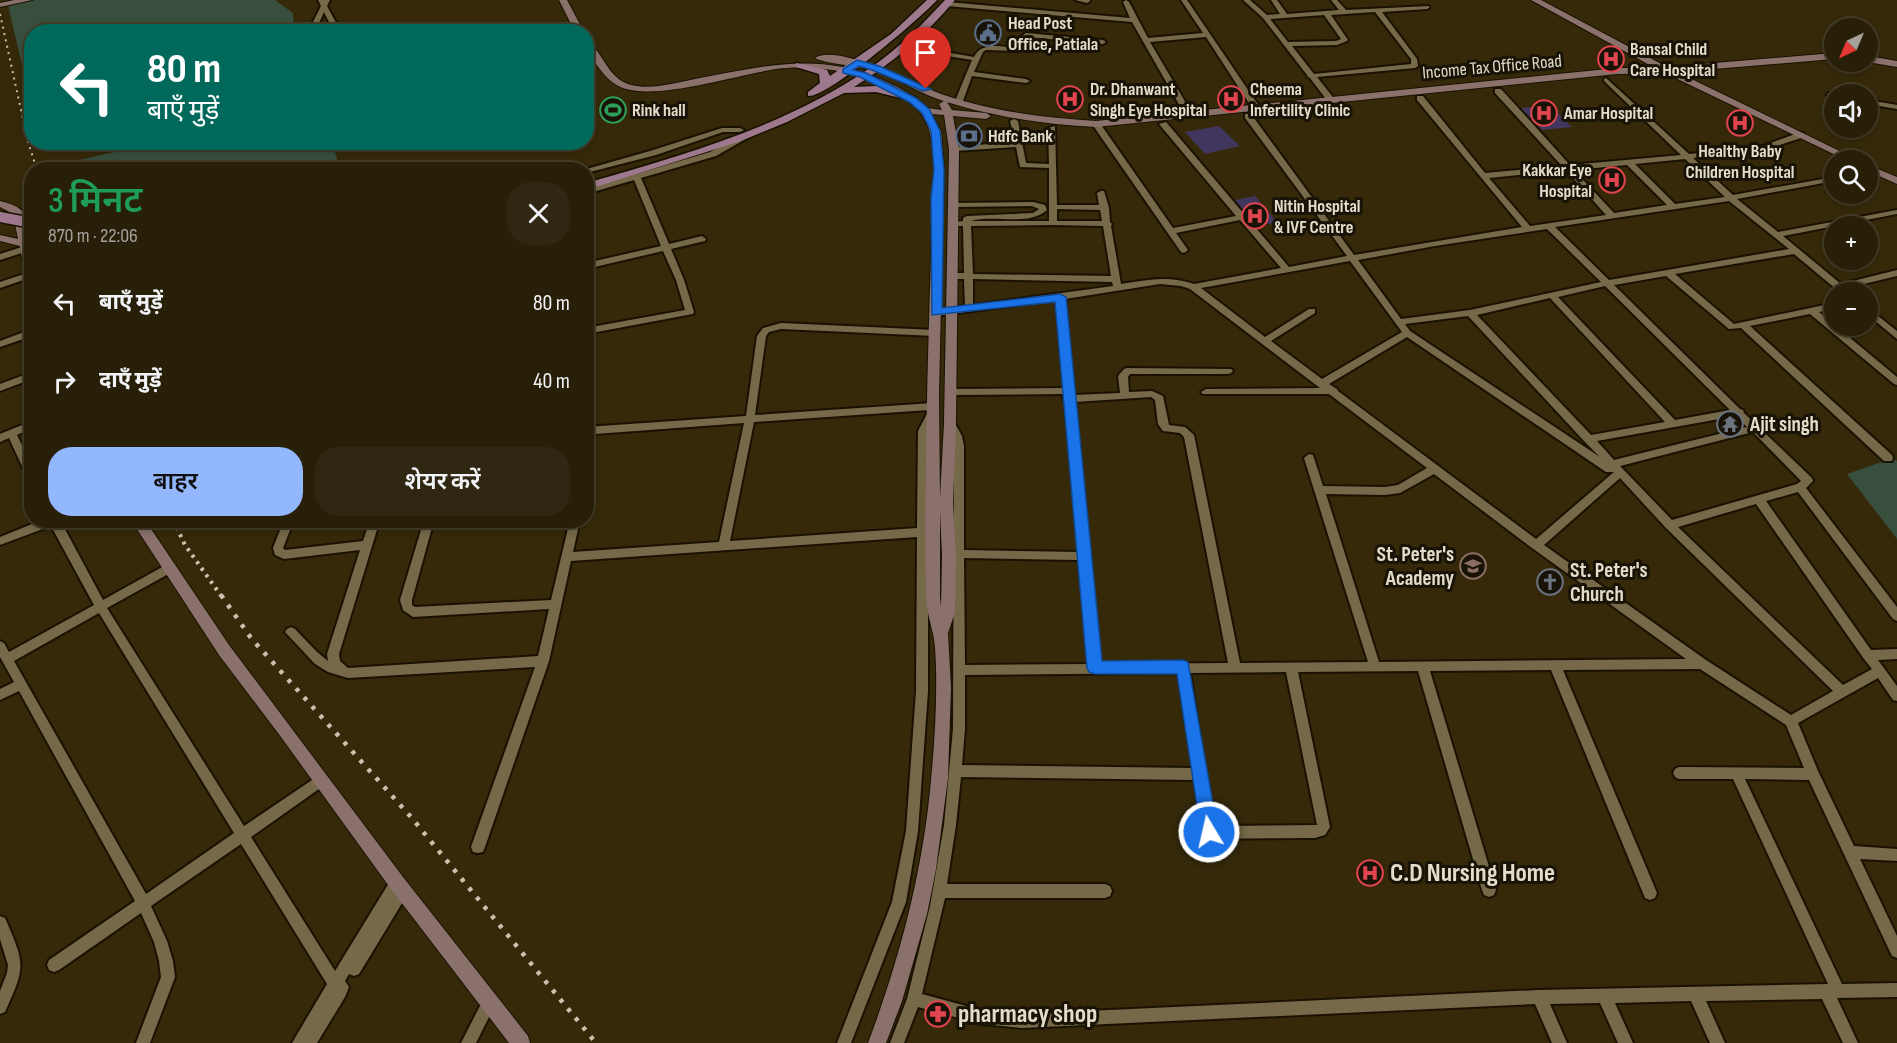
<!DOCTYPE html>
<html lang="hi">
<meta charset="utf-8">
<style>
:root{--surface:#281f08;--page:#302712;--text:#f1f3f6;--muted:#a5a29c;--line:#443d29;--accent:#93b7fd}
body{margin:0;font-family:"Sofia Sans Condensed","Noto Sans Devanagari",sans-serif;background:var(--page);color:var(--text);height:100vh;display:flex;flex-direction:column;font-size:22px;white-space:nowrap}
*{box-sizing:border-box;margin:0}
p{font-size:20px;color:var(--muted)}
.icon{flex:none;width:33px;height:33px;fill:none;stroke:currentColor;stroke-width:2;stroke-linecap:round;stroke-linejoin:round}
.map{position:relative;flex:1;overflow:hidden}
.side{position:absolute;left:24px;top:162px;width:570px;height:366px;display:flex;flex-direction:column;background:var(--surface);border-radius:24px;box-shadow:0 3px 9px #0003,0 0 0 2px var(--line)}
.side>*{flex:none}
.banner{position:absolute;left:24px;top:24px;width:570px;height:126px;border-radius:24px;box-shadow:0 3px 9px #0003,0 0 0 2px var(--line);background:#00695c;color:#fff;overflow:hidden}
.needle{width:39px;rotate:224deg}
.tools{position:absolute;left:1824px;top:18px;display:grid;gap:12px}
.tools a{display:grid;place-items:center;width:54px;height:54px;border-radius:50%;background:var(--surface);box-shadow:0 3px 9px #0003,0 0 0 2px var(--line);font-size:30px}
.pin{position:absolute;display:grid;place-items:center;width:51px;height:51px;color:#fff;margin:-62px -26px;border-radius:50% 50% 50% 0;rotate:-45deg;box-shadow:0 0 6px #0007}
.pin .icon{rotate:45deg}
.me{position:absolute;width:66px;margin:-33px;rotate:351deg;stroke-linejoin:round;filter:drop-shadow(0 0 4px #0008)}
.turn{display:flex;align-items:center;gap:21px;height:126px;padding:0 24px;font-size:27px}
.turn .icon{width:78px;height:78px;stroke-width:2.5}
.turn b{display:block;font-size:42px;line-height:51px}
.round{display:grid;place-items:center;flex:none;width:63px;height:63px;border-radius:24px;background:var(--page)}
.overview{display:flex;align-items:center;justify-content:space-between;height:102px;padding:0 24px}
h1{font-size:36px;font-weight:600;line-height:45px;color:#1e9e55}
.primary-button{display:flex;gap:12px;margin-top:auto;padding:12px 24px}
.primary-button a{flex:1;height:69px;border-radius:24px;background:var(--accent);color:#111;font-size:24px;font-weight:600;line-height:69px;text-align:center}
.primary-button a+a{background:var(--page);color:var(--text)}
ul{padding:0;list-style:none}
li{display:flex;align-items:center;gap:18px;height:78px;padding:0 24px}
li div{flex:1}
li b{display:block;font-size:22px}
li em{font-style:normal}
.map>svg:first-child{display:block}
</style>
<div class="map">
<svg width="1897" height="1043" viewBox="0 0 1897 1043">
<rect width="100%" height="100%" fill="#35290a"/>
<path fill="#384f3e" d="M36,0H275L293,13L294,31L32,32L31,104L8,5Z
M332,142L340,169L46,168L131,148V143Z
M1893,458L1897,461V539L1847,474Z"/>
<path fill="#41365d" d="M1550,105L1572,127L1542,130L1521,108Z
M1219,126L1240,146L1205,154L1185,132Z
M1255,196L1277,222L1257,226L1235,200Z"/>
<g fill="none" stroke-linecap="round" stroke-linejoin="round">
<g stroke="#1a1200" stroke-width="4">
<path id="street" d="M318,0H330L327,6L341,32H334L324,12L315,32H308L321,6Z
M1075,0H1090V1L1087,3Z
M1126,0L1129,2L1148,38L1203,33L1181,0H1187L1261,109L1260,111H1254L1206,37L1150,42L1193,115L1189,117L1185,115L1132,22L947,6L944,4L947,2L1130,18L1123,2Z
M1243,0H1250L1267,15L1280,14L1271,0H1277L1287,14L1339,10L1331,0H1337L1346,10L1429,6V8L1427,9L1382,12L1417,59L1418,66L1415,68L1317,77L1336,101L1329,103L1310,78L1308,77L1307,75L1263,18ZM1375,12L1411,59V64L1314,74L1292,46L1337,45L1347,41L1348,40L1331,15ZM1324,15L1341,39L1336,41L1288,42L1270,19Z
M1026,33L1103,40L1106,42L1103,44L1028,37L1020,51L986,50L983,52L974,72L1026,79L1030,81L1026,83L972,76L963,101L959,103L955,101L972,60L904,49L901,47L904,45L974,57C982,41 1001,47 1016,48L1023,35Z
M1606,78L1689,154L1757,148L1798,133H1804V137L1758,152L1693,158L1733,195L1834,177V181L1737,199L1778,232L1897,210V214L1783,236L1841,284L1897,270V276L1847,288L1850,292H1841L1836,289L1794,254L1675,274L1734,324L1834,303V309L1819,312L1897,377V385L1894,384L1810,314L1750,326L1892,455L1893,458L1892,461H1884L1741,328L1729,329L1666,276L1614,285L1740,409L1743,410L1744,413L1812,478L1813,481L1806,488L1897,607V621L1893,619L1798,492L1766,501L1871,650L1897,649V659L1878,660L1897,686V701L1893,700L1878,678L1798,723L1818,771L1854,846L1897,849V861L1860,859L1897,936V958L1892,956L1809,780L1745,779L1842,984L1897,983V997L1837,998L1858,1043H1843L1822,999L1706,1001L1725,1043H1710L1691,1001L1615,1003L1633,1043H1618L1600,1003L1550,1004L1567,1043H1552L1535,1004L1022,1028L981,1024L918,1007L904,1043H890L907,999L930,906L944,825L953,729L954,446L952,436L945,423L947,420H953L962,436L964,446V550L1079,552L1065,402L1063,399L1064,394L951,395L946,392L951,389L1064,388L1056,300L936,316L932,313L936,310L965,306L964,279H952L948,276L952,273H964L963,226H956V222L963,221V218L967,216L1033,213L1039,209L1032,206L953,207L949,205L950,203L1033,202L1045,205L1047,210C1028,227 993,214 971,221H1049V168L1020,167L1016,147L954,151H951V147L1015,142L1010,121L1014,119L1018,121L1026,163L1049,164L1048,128L1055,126L1057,205H1099L1097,193L1101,191H1104L1109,208L1110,222L1112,224L1111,226L1121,284C1146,280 1169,275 1194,284L1281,268L1240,220L1176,233L1188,250L1184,253L1181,252L1092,124L1093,122H1099L1173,228L1236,216L1159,124L1166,122L1289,267L1347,256L1245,118V114H1251L1354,255L1522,227L1417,100V96H1423L1485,173L1562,166L1495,93V89H1501L1570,165L1681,155L1604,81V79ZM1685,159L1725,197L1675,204L1635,164ZM1627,165L1667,205L1614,213L1574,170ZM1566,170L1606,215L1530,226L1489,178ZM1729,201L1789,249L1609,280L1555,227ZM1057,209L1100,210L1102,221H1057ZM1053,225L1103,226L1111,276L973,274L971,226ZM1547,229L1601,282L1470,310L1401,319L1358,260L1435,246ZM1350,261L1402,332L1322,379L1271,341L1315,313V309H1309L1265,337L1201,288ZM973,279L1112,282L1113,286L973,305ZM1160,284L1181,286L1190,289L1320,388L1206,389L1201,392L1203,394H1329L1427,468L1398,485L1385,487L1323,486L1313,455L1309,454L1304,458L1368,662L1240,663L1194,435L1185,427L1169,425L1163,396L1152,391L1129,392L1128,377L1130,374H1228L1231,373L1233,371L1231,369L1127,368L1124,369L1118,376L1120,393L1074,395L1065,299ZM1605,286L1730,410L1675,420L1558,297ZM1550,298L1665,422L1591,435L1477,315ZM1468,316L1585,442L1600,457L1410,331L1405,324ZM1407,337L1606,472H1614L1536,539L1338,391L1337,389L1329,384ZM1151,397L1155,400L1158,424L1163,431L1180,433L1184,437L1228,663L1100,664L1075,402ZM1736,416L1747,427L1614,460L1597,441ZM1753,432L1801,481L1797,484L1672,520L1620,466ZM1434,474L1532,548L1686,659L1379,662L1326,494L1385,495L1400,493ZM1620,478L1666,528L1833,691L1791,715L1706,660L1544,545ZM1756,504L1864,659L1872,669L1843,685L1678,527ZM964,558L1079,560L1089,664L965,665ZM1700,669L1786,725L1804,768L1679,767L1675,769L1673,773L1675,777L1679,779H1733L1828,984L1539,990L1022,1014L981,1010L922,994L945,898H1105L1110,896L1112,891L1110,886L1105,884H947L956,825L961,777L1194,780L1202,827H1188L1183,829L1182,833L1183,837L1188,839L1315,838L1325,835L1330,827L1298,672L1418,671L1482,890L1484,895L1489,897L1494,895L1496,890L1430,671L1551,670L1645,898L1650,900L1655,898L1657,893L1563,670ZM1286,672L1317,825L1214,826L1190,673ZM1178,673L1193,768L962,765L965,729V675Z
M1828,93L1837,94L1831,97L1827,95Z
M1868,100L1897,105V109L1868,104Z
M722,128H740L744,130L740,132H723L656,155L586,173V170H583L650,151Z
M744,134L751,136L716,156L641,178L669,244L702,236L706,239L705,241L671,249L684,280L694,312L693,314L586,334V328L685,310L676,280L663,251L586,269V263L661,246L634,180L586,194V189L710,152Z
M25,246L29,249L28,251L0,260V254Z
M27,273H32V277L0,288V282Z
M1868,308L1897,331V339L1868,315Z
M781,323L935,330L940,333L935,336L781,329L769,332L766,336L755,415L933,403L938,406L935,409L938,412L928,431V691L918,831L906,902L851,1043H837L892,902L906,831L916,691L917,537L571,561L549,661L485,847L483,852L478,853L473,852L471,847L535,667L348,678L328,672L315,664L285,632L287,629L291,627L295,629L317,652L328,661L327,654L360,550L284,559L275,555L273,548L284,520H294L283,548L285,550L363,541L370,520H380L339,654L340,661L348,668L538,656L549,609L413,617L403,610L400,600L424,520H434L412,600V605L415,607L551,600L570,520H580L573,552L719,542L744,423L595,434L591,458L586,462V427L746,416L757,336L763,328ZM929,410L918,431L917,528L730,541L754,422Z
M32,329V336L0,347V341Z
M32,372V379L0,391V384Z
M32,421V428L17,435L32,465V480L28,479L9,438L0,442V434Z
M42,520H60L103,600L164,566H172L173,569L172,572L107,608L244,826L318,776L322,774L326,776L328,780L326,784L251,837L335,971L392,878L397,876L402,878L403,884L407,885L409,890L407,895L359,974L354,976L349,974L345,981L349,987L345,997L317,1043H292L327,984L241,844L151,906L167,941L173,961L175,977L150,1043H136L161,977L159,961L154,942L141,913L59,970L54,972L49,970L47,965L49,960L135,901L19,691L0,700V689L14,682L0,657V641L4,643L9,652L94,605L51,526L0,545V537ZM99,613L234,833L146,894L14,661Z
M0,916L5,918C25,964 26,966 5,1012L0,1014V991L7,973L8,965L0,939Z
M489,996L494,998L496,1003L476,1043H461L484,998Z"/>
</g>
<g stroke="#1a1200" stroke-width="2">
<path id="secondary" d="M14,0H32L0,7V3Z
M559,0H567L584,32H575Z
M1531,0H1541L1667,67L1834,53V59L1677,72L1858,160H1846L1665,73L1617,74L1096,127C1042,124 986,116 935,98C913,90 894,76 872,70C859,66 822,63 815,58C837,43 917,85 941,94C990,111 1044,118 1096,121L1617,68H1655Z
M586,41C604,51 606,78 631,85C651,90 675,83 695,79C759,67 818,51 880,79C896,86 915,95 927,108L942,110L939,104L944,101L947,102L952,110L986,113L991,116L986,119L953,116L959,149L956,423L953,503L956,556L955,612L948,633L951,688L948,778L936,869L927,914L902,1001L886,1043H868C900,958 923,871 931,780C935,737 938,691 935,648C934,630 926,614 926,596C924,472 928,348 932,225C933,190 943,129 913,105C888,86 854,71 822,69C808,67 790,67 776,69C737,75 661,99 626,89C612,85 604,75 596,64C590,56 586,51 586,41ZM931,114L944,115L949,149L944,423L940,498L939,394L944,170L941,131ZM940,510L942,556L941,606L940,598Z
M1868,56L1897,61V67L1867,62Z
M1868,165L1897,177V184L1868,171Z
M0,201C7,203 17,205 22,211C31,223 32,268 32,283L26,280L20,246L0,241V235L18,239L13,214L0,207Z
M131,520H145L229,645L403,877L528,1036L530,1043H509L391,889L281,737L219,655Z"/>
</g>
<g stroke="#1a1200" stroke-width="3">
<path id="primary" d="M927,0H937C922,17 826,99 808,96V92L820,83L819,74L796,67V63L827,70L830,76L891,34Z
M945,0H955C926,35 892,63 854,87L877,86L917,98V102L876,92L844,93L787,122L738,142L586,190V183C684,155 786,126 870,68C898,49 922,25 945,0Z"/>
</g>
<use href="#street" fill="#756949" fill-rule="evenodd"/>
<use href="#secondary" fill="#8a716b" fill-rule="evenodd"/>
<use href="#primary" fill="#9e798d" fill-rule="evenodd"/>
<path stroke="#cac2ae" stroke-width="2" stroke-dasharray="2 4.5" stroke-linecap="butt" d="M0,14L28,142L37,170"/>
<path stroke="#cac2ae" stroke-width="4" stroke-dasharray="3 5" stroke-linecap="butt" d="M173,520L185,545L222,597"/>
<path stroke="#cac2ae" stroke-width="4.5" stroke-dasharray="4 8" stroke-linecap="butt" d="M221,595L251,638L411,817L596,1043"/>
<g stroke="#1a1200" stroke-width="13" stroke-linecap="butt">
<path id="primary-bridge" d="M0,217L32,223"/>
</g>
<use href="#primary-bridge" stroke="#9e798d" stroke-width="10"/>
</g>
<path fill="#1a73e8" stroke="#114b97" stroke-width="1.5" d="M857,60L879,66L931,89L923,91L872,70L859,66L853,70L866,73L916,98L929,109L940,131L944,170L942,308L1060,294L1066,297L1102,661L1183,660L1188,662L1218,832L1215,838L1209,841L1203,838L1201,832L1177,674H1095L1089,672L1087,668L1055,302L932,315L931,198L934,170L931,131L922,113L909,102L860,77L843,73V69Z"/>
<defs>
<g id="civic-ring" transform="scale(1.35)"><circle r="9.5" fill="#181306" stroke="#5c6f8a" stroke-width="1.5"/><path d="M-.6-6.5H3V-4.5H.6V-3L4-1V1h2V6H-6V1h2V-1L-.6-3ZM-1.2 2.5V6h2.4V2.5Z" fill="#5c6f8a"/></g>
<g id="hospital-ring" transform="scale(1.35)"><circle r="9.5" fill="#181306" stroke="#e0444e" stroke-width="1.5"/><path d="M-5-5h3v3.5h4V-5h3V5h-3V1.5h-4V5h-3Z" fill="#e0444e"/></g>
<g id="stadium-ring" transform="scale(1.35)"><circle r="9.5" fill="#181306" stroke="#2e9e5b" stroke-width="1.5"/><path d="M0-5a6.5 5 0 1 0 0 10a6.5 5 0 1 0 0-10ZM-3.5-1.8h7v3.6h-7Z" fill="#2e9e5b"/></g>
<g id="bank-ring" transform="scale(1.35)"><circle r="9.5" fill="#181306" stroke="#5c6f8a" stroke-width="1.5"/><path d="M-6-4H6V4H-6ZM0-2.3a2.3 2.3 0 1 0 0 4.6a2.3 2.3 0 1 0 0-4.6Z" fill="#5c6f8a"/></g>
<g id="temple-ring" transform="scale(1.35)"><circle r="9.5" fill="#181306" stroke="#6b7280" stroke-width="1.5"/><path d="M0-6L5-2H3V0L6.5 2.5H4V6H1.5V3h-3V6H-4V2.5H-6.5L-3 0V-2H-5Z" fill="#6b7280"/></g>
<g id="school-ring" transform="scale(1.35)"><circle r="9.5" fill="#181306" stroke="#8d6e63" stroke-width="1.5"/><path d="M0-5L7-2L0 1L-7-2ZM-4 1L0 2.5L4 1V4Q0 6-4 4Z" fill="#8d6e63"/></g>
<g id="church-ring" transform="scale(1.35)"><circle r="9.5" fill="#181306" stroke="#6b7280" stroke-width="1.5"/><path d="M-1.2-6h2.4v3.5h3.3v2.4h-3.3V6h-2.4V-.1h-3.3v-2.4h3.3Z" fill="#6b7280"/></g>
<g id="pharmacy-ring" transform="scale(1.35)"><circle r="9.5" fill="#181306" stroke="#e0444e" stroke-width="1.5"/><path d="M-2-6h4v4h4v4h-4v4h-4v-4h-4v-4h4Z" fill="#e0444e"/></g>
</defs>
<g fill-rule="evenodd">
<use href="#civic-ring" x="988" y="33"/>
<use href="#hospital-ring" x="1611" y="59"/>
<use href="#hospital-ring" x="1070" y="99"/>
<use href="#hospital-ring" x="1231" y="99"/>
<use href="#stadium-ring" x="613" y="110"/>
<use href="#hospital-ring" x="1544" y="113"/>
<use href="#hospital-ring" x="1740" y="123"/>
<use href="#bank-ring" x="969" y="136"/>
<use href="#hospital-ring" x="1612" y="180"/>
<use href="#hospital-ring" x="1255" y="216"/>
<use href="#temple-ring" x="1730" y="424"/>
<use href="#school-ring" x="1473" y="566"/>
<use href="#church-ring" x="1550" y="582"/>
<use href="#hospital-ring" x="1370" y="873"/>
<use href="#pharmacy-ring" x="938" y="1014"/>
</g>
<g text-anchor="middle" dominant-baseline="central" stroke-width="6" stroke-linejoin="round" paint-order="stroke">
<g font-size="18" font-weight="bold" fill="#e3dcca" stroke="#181306" text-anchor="start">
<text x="1008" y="23">Head Post<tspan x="1008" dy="21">Office, Patiala</tspan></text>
<text x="1630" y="49">Bansal Child<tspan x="1630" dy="21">Care Hospital</tspan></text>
<text x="1090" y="89">Dr. Dhanwant<tspan x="1090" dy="21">Singh Eye Hospital</tspan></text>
<text x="1250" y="89">Cheema<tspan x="1250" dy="21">Infertility Clinic</tspan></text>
<text x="632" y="110">Rink hall</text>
<text x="1564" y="113">Amar Hospital</text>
<text x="988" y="136">Hdfc Bank</text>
<text x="1740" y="151" text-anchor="middle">Healthy Baby<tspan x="1740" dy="21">Children Hospital</tspan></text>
<text x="1592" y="170" text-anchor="end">Kakkar Eye<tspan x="1592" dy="21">Hospital</tspan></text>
<text x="1274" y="206">Nitin Hospital<tspan x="1274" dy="21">&amp; IVF Centre</tspan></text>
</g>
<g font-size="18" fill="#e3dcca" stroke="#181306">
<text transform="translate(1492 67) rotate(-5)">Income Tax Office Road</text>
</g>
<g font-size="21" font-weight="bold" fill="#e3dcca" stroke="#181306" text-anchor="start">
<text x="1750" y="424">Ajit singh</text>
<text x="1454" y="554" text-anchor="end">St. Peter's<tspan x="1454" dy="24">Academy</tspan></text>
<text x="1570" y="570">St. Peter's<tspan x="1570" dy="24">Church</tspan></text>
</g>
<g font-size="26" font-weight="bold" fill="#e3dcca" stroke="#181306" text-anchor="start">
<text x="1390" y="873">C.D Nursing Home</text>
<text x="958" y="1014">pharmacy shop</text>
</g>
</g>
</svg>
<div class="tools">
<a><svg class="needle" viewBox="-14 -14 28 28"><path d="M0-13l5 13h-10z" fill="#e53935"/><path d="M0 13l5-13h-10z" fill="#a5a29c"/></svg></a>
<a><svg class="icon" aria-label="sound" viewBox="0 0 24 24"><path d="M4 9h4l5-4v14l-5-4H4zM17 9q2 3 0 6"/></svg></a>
<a><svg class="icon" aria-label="search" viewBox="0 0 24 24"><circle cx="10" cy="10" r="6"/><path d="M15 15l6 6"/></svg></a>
<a>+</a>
<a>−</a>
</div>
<div class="pin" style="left:926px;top:89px;background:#d93025"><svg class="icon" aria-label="arrive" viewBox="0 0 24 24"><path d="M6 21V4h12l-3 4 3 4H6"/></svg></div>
<svg class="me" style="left:1209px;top:832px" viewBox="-20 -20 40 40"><circle r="17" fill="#1a73e8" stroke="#fff" stroke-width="3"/><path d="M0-11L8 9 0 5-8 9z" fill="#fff"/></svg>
<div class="banner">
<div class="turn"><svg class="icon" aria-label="left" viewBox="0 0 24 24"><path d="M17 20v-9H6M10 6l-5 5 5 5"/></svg><div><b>80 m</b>बाएँ मुड़ें</div></div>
</div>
<section class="side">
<div class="overview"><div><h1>3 मिनट</h1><p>870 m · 22:06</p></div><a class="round"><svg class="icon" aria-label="close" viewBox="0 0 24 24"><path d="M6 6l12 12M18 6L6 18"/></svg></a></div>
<ul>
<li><svg class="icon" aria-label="left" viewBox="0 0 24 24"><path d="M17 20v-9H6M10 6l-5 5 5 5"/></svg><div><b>बाएँ मुड़ें</b></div><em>80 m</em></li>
<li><svg class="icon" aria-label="right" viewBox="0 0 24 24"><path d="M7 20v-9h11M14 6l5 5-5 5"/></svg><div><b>दाएँ मुड़ें</b></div><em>40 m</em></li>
</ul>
<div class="primary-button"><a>बाहर</a><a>शेयर करें</a></div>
</section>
</div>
